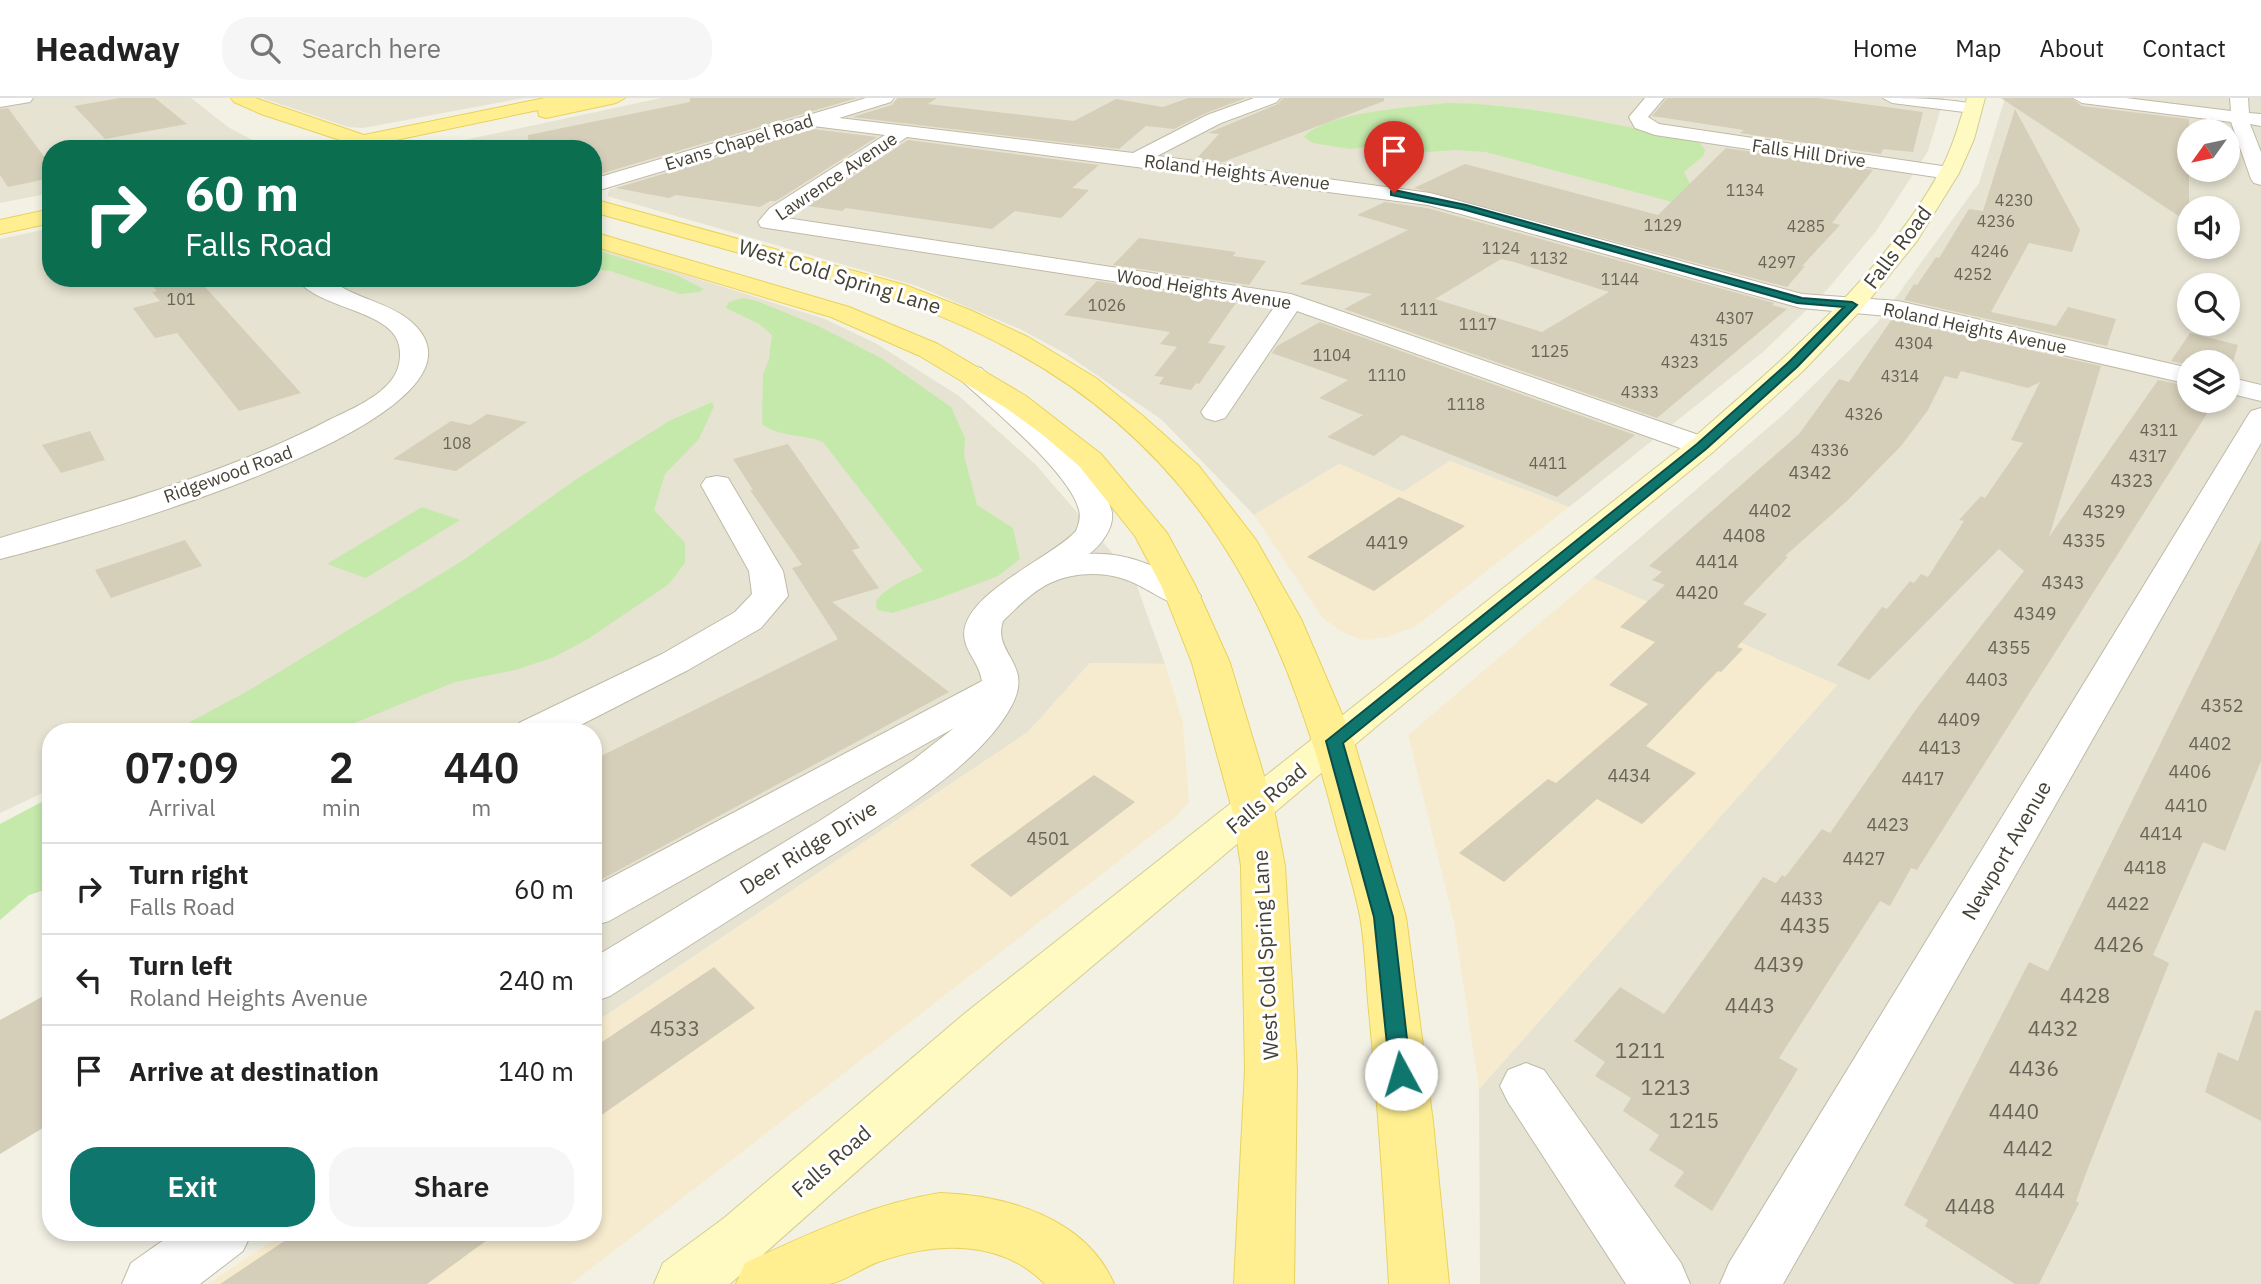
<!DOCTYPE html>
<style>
:root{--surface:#fff;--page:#f6f6f6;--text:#222;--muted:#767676;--line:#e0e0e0;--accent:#0f766e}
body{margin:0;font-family:"IBM Plex Sans",sans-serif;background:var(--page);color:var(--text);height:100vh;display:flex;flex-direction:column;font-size:26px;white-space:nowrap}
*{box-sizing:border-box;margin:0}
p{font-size:23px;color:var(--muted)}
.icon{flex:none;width:38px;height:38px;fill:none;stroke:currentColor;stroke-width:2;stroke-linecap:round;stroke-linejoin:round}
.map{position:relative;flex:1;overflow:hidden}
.drawer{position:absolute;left:42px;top:625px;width:560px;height:518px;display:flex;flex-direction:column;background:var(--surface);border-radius:28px;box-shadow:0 4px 10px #0003}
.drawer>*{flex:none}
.banner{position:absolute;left:42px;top:42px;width:560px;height:147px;border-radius:28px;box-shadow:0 4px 10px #0003;background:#0b6e4f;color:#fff;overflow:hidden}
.needle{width:46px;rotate:237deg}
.tools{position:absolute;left:2177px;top:21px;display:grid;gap:14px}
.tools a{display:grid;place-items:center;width:63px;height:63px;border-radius:50%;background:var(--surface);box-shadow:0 4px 10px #0003;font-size:35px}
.pin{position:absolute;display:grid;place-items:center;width:60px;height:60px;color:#fff;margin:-72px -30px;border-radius:50% 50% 50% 0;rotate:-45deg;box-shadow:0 0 7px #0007}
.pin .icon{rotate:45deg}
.me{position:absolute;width:77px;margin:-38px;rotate:354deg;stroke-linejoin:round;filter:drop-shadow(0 0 5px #0008)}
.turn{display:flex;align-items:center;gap:24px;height:147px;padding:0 28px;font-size:32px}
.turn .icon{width:91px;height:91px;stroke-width:2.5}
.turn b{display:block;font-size:49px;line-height:60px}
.eta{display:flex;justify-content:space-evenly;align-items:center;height:119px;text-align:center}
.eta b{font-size:42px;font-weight:600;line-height:49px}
.action{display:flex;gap:14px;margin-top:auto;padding:14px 28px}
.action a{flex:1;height:80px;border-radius:28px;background:var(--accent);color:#fff;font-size:28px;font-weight:600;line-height:80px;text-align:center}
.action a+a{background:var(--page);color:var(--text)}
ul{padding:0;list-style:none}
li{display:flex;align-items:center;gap:21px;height:91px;padding:0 28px;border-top:2px solid var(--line)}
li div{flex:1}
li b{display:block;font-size:26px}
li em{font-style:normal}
header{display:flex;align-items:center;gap:42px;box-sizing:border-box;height:98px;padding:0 35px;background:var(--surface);border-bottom:2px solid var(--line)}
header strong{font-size:33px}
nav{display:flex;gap:38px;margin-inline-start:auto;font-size:24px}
.search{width:490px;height:63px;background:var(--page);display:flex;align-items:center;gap:18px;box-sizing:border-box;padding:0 24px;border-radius:28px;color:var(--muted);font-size:26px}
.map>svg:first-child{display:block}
</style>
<header>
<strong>Headway</strong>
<div class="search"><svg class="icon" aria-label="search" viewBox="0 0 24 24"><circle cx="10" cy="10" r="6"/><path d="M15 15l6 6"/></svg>Search here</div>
<nav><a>Home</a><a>Map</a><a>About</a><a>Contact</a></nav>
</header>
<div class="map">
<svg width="2261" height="1186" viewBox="0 0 2261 1186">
<rect width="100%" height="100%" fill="#f3f1e4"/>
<path fill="#e7e3d2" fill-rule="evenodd" d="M0,0H191L228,29L262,47L259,51H51V95L0,105Z
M262,0H523L363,30L348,29Z
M661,0H867L593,80V51L432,49Z
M904,0H1944L1928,53L1877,132L1826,193L1763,254L1569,409L1450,363L1403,394L1339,366L1254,417L1162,322L1066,256L1020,231L917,188L607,98L610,91L694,62Z
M2005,0H2261V1186H1480L1479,991L1837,587L1593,480L1783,317L1878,224L1979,85ZM2189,33H2228V72H2189ZM2189,110H2228V149H2189ZM2189,187H2228V226H2189ZM2189,264H2228V303H2189Z
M51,130V180H593V148L825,221L877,246L959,298L1036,367L1134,480L1165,566L1090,565L1028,634L593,926V634H51V691L0,715V141Z"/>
<path fill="#f6ebce" d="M1450,363L1569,409L1416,528L1388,539L1364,542L1343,535L1323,520L1254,417L1340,366L1403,394Z
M1593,480L1837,587L1479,991L1454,824L1408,637Z
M1090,565L1165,566L1183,625L1189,704L1177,718L571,1186H208L285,1134H593V926L1028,634Z"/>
<path fill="#c4e9ab" d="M1447,5C1528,6 1605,25 1683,40L1700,45L1705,52L1703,58L1684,74L1691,88L1680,106L1486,54L1455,52L1428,54L1392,46L1350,51L1313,45L1304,39C1325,14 1414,9 1447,5Z
M593,151L676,177L704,191L699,194L680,196L610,173L593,171Z
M743,200L757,203L818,228L881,260L951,309L965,340L964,357L977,407L1013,430L1020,461L998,478L937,501L892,515L877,512L876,503C889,487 905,482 923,473L823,344C804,336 778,339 762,326L763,277L769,261L772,237L759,226L726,210L729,204Z
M712,304L714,308L699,341L665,376L654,412L685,445V465L669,486L588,541L554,559L515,572L455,584L335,633H173L246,594L462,463L575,382L669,323Z
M422,409L460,422L366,480L327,466Z
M51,699V790L29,797L0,822V726Z"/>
<path fill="#d5ceb9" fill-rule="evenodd" d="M120,0H155L187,26L105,41L74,8Z
M690,0H857L593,78V51H529L528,37L690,4Z
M897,0H937L928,6L1074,23L1116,1L1163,9L1188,0H1246L1206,15L1174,31L1146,28L1119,51L852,19L892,7Z
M1283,0H1384V3L1223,64L1196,61L1219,36L1208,35L1278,6Z
M1667,0H1820L1923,14L1913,54L1883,51L1881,56L1740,35L1744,32L1652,18Z
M2001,0H2071L2082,8L2189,21V125Z
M8,10L51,68V80L8,89L0,77V11Z
M2015,11L2080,132L2072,154L2029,145L1991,214L2056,228L2068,209L2116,221L2107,248L1904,202L1914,186L1917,187L1936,159L1939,160L1969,111L1983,113Z
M813,31L877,39L776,103H770L760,109L676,97L669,100L616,90Z
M908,42L1099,67L1072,90L1089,92L1061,120L1015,113L992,131L846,110L842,113L808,108Z
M1726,50L1873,72L1832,125L1840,127L1802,168H1805L1787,189L1414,90L1465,66L1658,117Z
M1385,104L1427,110L1774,205L1772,207L1787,211L1657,320L1344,211L1372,196L1299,186L1408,132L1357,117ZM1501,161L1514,164L1609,194L1542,234L1435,201Z
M1139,140L1236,154L1233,158L1266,163L1249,187L1113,167Z
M189,180H197L301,295L239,313L177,235L155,240L133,210L160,203L152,194L157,193L153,189Z
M1097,183L1236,205L1208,245L1226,248L1199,286L1196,285L1191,292L1159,286L1164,279L1154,278L1177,249L1160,246L1170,234L1064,217Z
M1892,221L2101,268L2049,439L2158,282L2189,288V303H2215L1917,772L1911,770L1890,808L1880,803L1779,960L1798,971L1712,1113L1674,1088L1684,1074L1649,1052L1659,1037L1623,1013L1631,1000L1595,978L1605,964L1574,943L1620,889L1664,916L1763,779L1776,785L1782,777L1785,779L1822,731L1830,735L1917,610L2024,473L1999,451L1869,582L1837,567L1882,509L1887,511L1910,483L1914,485L1921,476L1928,479L1964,423L1959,422L1981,398L1985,400L2023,345L2011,342L2040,284L2028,290L1961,273L1957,281L1945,278L1928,312L1901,348L1847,403L1785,458L1788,459L1743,506L1767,516L1737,549L1743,551L1721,574L1718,573L1646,648L1696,675L1642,726L1597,701L1504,784L1459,755L1548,681L1556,685L1648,606L1609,587L1655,544L1620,529L1665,487L1652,482L1662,474L1649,468L1799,336L1839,281L1849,284Z
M1320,224L1635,337L1557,399L1402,337L1374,358L1327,339L1363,317L1319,300L1348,282L1272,255L1277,248Z
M2190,235L2238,247L2229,277L2228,264H2189V267L2171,263Z
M487,316L527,324L456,373L393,361L451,323L470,327Z
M90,333L105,362L61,375L42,347Z
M788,346L860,450L852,452L879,490L832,504L949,594L593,786V662L838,541L792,470L802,467L750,392H753L733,361Z
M1399,399L1465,428L1374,493L1307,459Z
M185,442L202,468L111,500L95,472Z
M2261,442V663L2225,753L2203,744L2153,857L2169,865L2088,1070L2076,1103L2079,1105L2039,1186H2015L1925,1128L1928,1122L1904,1107L2029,864L2048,873Z
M1094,677L1135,704L1011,799L970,767Z
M714,869L755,910L593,1023V950Z
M51,894V1025L0,1056V922Z
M2255,912L2261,913V1023L2205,994L2218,954L2238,963Z
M298,1134H498L427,1186H220Z"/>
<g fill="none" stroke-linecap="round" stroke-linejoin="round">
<g stroke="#bfbaa6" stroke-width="2">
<path id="street" d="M0,0H33L30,4L0,9Z
M866,0H894L891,4L839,20L1133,55L1207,17L1254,0H1280L1277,4L1221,25L1157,58L1430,95L1802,196L1898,203L2189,270V286L1898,219L1801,210L1428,107L907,39L786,120L1291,196L1713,342L1717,348L1713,354L1702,357L1691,354L1297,213L1225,320L1215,323L1205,320L1201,314L1275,208L761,129L758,124L770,110L885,37L813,28L593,94V81Z
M1645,0H1664L1648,19L1659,26L1949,69L1956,71L1959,75L1956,79L1949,81L1655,37L1635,30L1629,19Z
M1883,0C1903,0 1969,0 1981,10L1972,15L1892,5Z
M2073,0H2126L2231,13L2230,0H2248L2249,15L2261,16V28L2250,26L2261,54V87L2254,85L2251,81L2231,24L2082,5Z
M296,180C305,180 314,179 323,180C332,182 342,190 351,194C370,203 391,208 408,221C531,319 53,448 0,461V440C113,406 226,376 331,321C352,311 380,299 393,280C400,270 402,255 398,244C388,212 316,210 296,180Z
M971,268L981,270C1011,298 1106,376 1112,415C1114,430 1101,447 1089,456C1129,454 1162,470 1195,491L1201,498L1195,505C1173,511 1160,498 1140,488C1114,473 1078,472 1050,485C1033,493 1016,510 1003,523C992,556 1034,565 1012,607C978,673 866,735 803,775C739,816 674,857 610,898L593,904V860L821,722L913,662L954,630L609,823L593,828V789L982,583C979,565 968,557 965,543C954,499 1051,461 1076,433C1079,426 1081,419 1079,412C1070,375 990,309 961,282L957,276L961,270Z
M2228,279L2261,287V303L2228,295Z
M2261,310V345L1783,1186H1720L1729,1165L2247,319L2251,313Z
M717,378L728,380L783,473L788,498L761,530L688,572L567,634H513L519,625L662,556L735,514L752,496L749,473L701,387L706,380Z
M1526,965L1544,972L1681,1165L1690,1186H1626L1508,1004L1500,988L1508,972Z
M175,1134H252L243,1153L200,1186H122L131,1165Z"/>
</g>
<g stroke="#d5cd92" stroke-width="2">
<path id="secondary" d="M1967,0H1985L1974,41L1959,75L1917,143L1861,212L1803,273L1713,354L1384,622L1000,946L730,1186H654L663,1165L724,1120L964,916L1691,342C1782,262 1879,182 1939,75C1952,52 1959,26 1967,0Z"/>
</g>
<g stroke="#e8d25d" stroke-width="2">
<path id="primary" d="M231,0H255L364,37L545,0H625L616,5L546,20L539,18L538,12L353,51H313L316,47L340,42L261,16L234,4Z
M593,101L905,187L970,212L1028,239L1096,280L1143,318L1199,368L1256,442L1301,521L1354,644L1406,819L1433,1024L1449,1186H1389C1384,1098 1378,1011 1370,923C1366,889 1366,852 1360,818C1353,784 1342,750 1333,716C1280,514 1199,352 1008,250C936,211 860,189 782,167C719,149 656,132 593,114Z
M51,111V125L0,136V122Z
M593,134L849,209L938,246L1026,298L1101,356L1167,435L1195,487L1230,565L1274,711L1285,768L1297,972L1294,1186H1234L1245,972L1241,768L1232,711L1192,565L1161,487L1135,438L1079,368L1043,337L1006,310L920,258L831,219L593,148Z
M940,1095C1006,1097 1086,1120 1114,1186H1045C1000,1140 934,1144 878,1164C862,1170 845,1183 829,1186C803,1186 763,1186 736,1186L745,1165C809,1136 871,1106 940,1095Z"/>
</g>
<use href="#street" fill="#fff" fill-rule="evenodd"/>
<use href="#secondary" fill="#fff9c2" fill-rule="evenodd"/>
<use href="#primary" fill="#ffef91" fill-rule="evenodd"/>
</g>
<path fill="#0f766e" stroke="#0a4d48" stroke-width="2" d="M1394,92L1466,107L1802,200L1852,204L1857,207L1797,269L1706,351L1343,645L1393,819L1411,976L1408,983L1401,986L1393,983L1390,976L1374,819L1326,643L1697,346L1789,264L1844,209L1797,205L1462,111L1391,97V93Z"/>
<g text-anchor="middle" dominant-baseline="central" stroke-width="6" stroke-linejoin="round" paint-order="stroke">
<g font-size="16" fill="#696455">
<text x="1745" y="92">1134</text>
<text x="2014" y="102">4230</text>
<text x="1996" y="123">4236</text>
<text x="1663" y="127">1129</text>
<text x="1806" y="128">4285</text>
<text x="1501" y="150">1124</text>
<text x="1990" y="153">4246</text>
<text x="1549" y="160">1132</text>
<text x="1777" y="164">4297</text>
<text x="1973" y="176">4252</text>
<text x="1620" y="181">1144</text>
<text x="181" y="201">101</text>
<text x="1107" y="207">1026</text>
<text x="1419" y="211">1111</text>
<text x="1735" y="220">4307</text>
<text x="1478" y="226">1117</text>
<text x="1709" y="242">4315</text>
<text x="1914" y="245">4304</text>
<text x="1550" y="253">1125</text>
<text x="1332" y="257">1104</text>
<text x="1680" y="264">4323</text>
<text x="1387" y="277">1110</text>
<text x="1900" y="278">4314</text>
<text x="1640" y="294">4333</text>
<text x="1466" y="306">1118</text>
<text x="1864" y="316">4326</text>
<text x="2159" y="332">4311</text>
<text x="457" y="345">108</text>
<text x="1830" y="352">4336</text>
<text x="2148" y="358">4317</text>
<text x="1548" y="365">4411</text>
</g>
<g font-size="18" fill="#454134" stroke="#fff">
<text transform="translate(739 44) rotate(-17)">Evans Chapel Road</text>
<text transform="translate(1809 55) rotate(8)">Falls Hill Drive</text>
<text transform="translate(1237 74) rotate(7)">Roland Heights Avenue</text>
<text transform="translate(836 78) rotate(-34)">Lawrence Avenue</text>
<text transform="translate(1204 191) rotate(9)">Wood Heights Avenue</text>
<text transform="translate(1975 230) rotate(12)">Roland Heights Avenue</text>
<text transform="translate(228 376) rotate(-20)">Ridgewood Road</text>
</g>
<g font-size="18" fill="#696455">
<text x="1810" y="374">4342</text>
<text x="2132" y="382">4323</text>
<text x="1770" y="412">4402</text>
<text x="2104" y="413">4329</text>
<text x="1744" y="437">4408</text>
<text x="2084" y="442">4335</text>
<text x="1387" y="444">4419</text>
<text x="1717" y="463">4414</text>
<text x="2063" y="484">4343</text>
<text x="1697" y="494">4420</text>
<text x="2035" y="515">4349</text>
<text x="2009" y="549">4355</text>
<text x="1987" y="581">4403</text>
<text x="2222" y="607">4352</text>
<text x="1959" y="621">4409</text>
<text x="2210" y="645">4402</text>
<text x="1940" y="649">4413</text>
<text x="2190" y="673">4406</text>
<text x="1629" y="677">4434</text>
<text x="1923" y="680">4417</text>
<text x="2186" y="707">4410</text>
<text x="1888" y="726">4423</text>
<text x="2161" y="735">4414</text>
<text x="1048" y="740">4501</text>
<text x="1864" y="760">4427</text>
<text x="2145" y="769">4418</text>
<text x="1802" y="800">4433</text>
<text x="2128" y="805">4422</text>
</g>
<g font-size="21" fill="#454134" stroke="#fff">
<text transform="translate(1897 149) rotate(-53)">Falls Road</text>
<text transform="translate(840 178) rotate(17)">West Cold Spring Lane</text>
<text transform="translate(1266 700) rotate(-40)">Falls Road</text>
<text transform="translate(808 749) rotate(-32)">Deer Ridge Drive</text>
<text transform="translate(2006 752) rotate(-60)">Newport Avenue</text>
<text transform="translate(1265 857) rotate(-93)">West Cold Spring Lane</text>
<text transform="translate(831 1063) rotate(-41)">Falls Road</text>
</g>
<g font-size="21" fill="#696455">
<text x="1805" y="827">4435</text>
<text x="2119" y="846">4426</text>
<text x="1779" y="866">4439</text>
<text x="2085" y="897">4428</text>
<text x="1750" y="907">4443</text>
<text x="675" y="930">4533</text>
<text x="2053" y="930">4432</text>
<text x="1640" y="952">1211</text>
<text x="2034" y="970">4436</text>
<text x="1666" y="989">1213</text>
<text x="2014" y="1013">4440</text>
<text x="1694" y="1022">1215</text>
<text x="2028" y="1050">4442</text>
<text x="2040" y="1092">4444</text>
<text x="1970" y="1108">4448</text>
</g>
</g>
</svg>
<div class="tools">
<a><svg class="needle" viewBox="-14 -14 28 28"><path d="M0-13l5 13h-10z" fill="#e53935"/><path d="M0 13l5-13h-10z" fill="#767676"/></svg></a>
<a><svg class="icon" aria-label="sound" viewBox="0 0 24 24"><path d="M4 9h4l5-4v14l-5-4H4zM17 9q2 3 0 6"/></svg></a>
<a><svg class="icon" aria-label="search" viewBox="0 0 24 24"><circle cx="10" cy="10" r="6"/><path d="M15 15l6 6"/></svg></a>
<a><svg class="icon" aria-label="layers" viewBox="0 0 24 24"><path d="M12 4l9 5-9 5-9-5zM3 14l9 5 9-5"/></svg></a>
</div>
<div class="pin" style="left:1394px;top:95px;background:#d93025"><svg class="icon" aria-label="arrive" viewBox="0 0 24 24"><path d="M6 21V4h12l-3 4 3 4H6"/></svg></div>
<svg class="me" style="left:1401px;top:976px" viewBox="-20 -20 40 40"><circle r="19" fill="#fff"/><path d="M0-13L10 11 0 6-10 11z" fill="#0f766e"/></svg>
<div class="banner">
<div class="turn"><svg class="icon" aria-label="right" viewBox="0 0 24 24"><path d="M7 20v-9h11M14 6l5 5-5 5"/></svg><div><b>60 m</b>Falls Road</div></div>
</div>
<section class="drawer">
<div class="eta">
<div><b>07:09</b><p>Arrival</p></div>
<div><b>2</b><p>min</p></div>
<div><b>440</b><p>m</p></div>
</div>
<ul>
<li><svg class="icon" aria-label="right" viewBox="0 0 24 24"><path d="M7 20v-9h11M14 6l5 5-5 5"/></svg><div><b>Turn right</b><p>Falls Road</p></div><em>60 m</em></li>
<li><svg class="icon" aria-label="left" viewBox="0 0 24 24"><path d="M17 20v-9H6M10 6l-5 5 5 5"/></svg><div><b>Turn left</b><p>Roland Heights Avenue</p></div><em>240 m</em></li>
<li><svg class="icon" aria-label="arrive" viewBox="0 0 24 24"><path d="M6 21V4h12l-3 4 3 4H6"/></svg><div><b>Arrive at destination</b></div><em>140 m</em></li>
</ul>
<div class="action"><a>Exit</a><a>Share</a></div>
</section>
</div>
